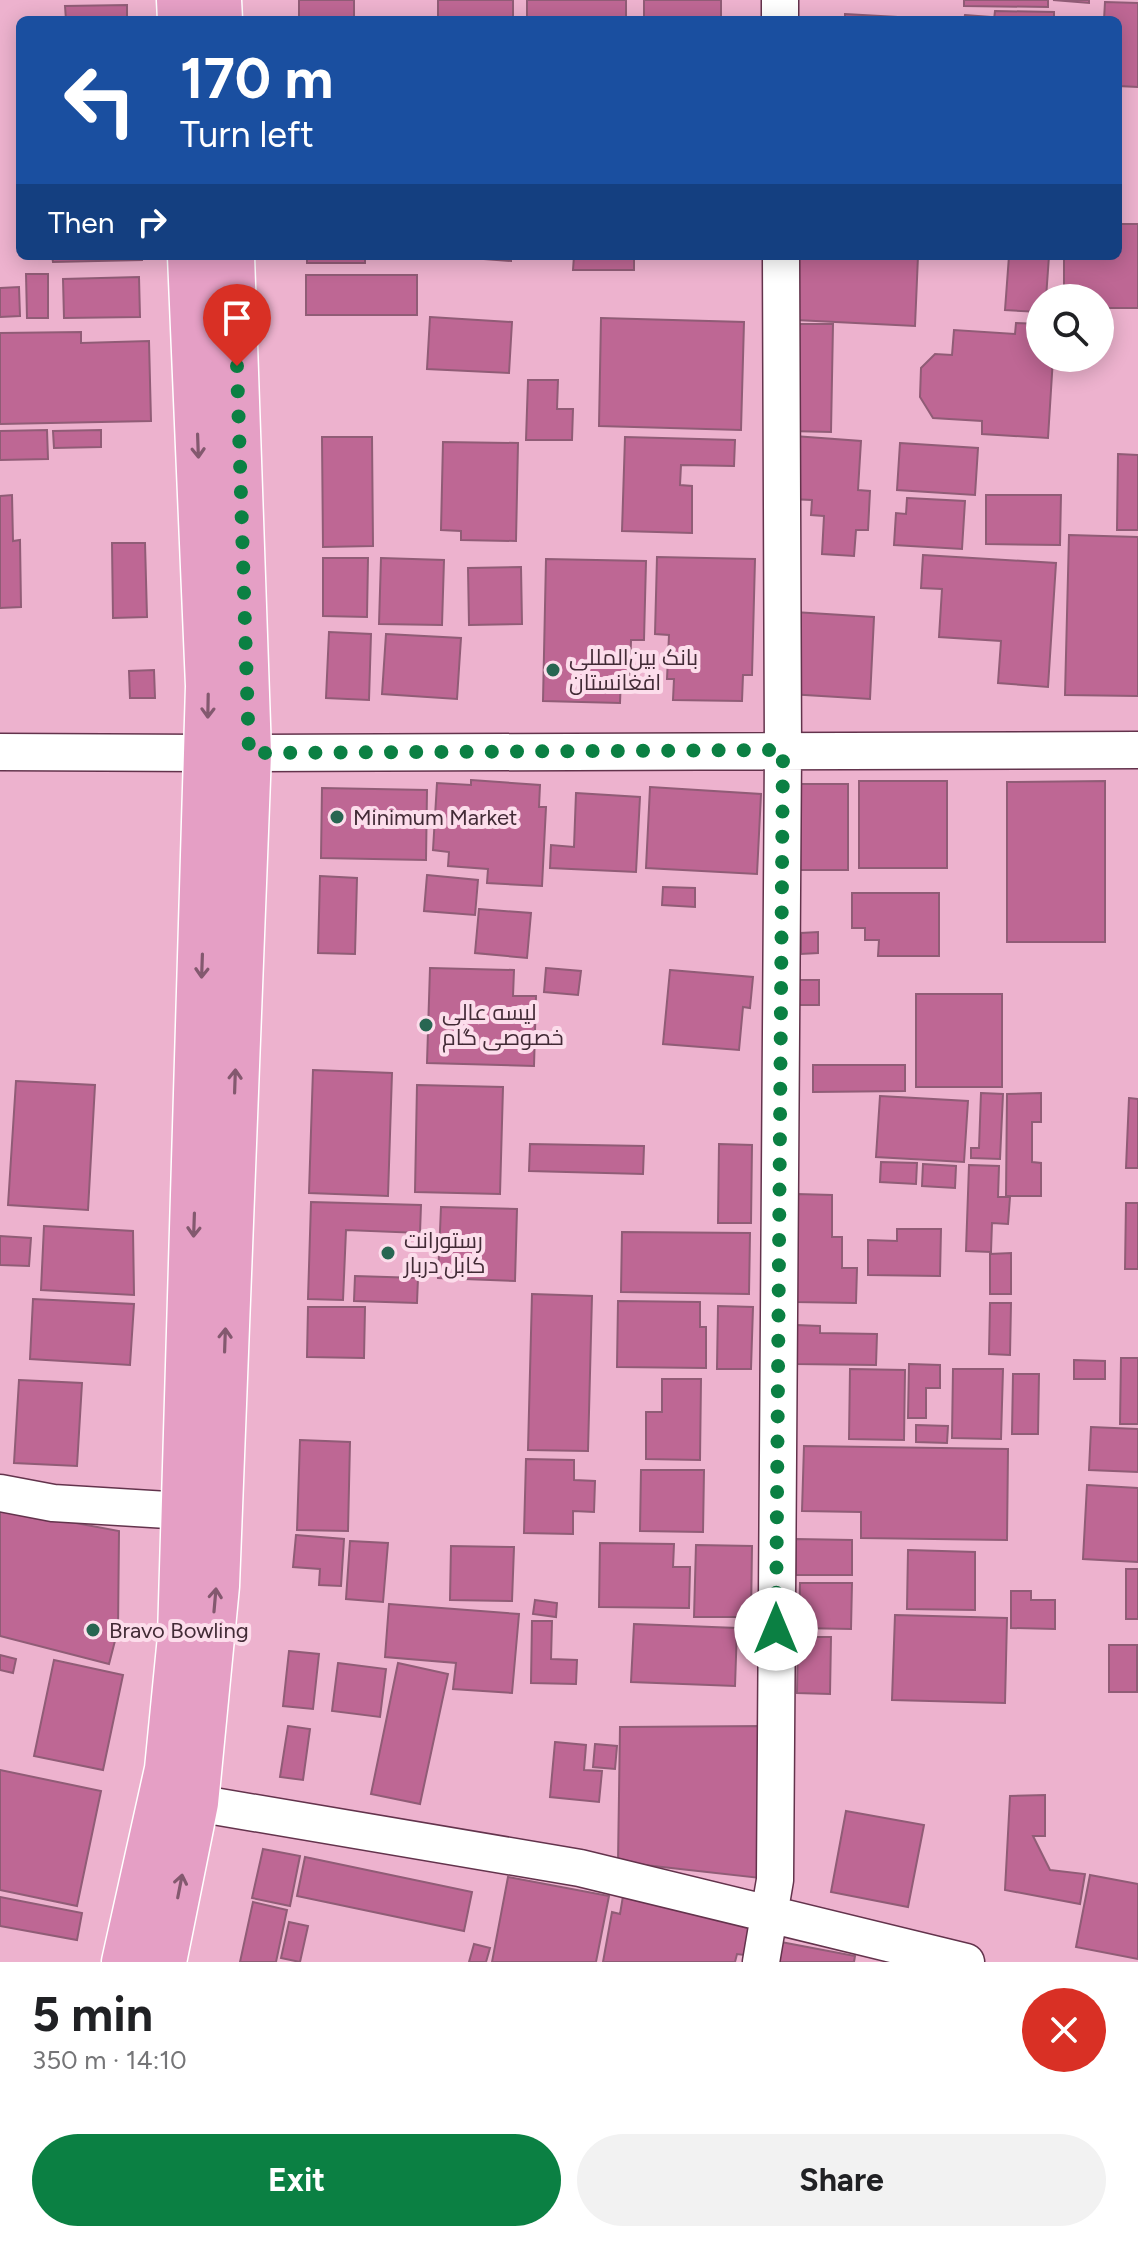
<!DOCTYPE html>
<meta charset="utf-8">
<style>
:root{--surface:#fff;--page:#f2f2f2;--text:#202124;--muted:#757577;--accent:#0b8043}
body{margin:0;font-family:Figtree,Cairo,sans-serif;background:var(--page);color:var(--text);height:100vh;display:flex;flex-direction:column;font-size:30px;white-space:nowrap}
*{box-sizing:border-box;margin:0}
p{font-size:26px;color:var(--muted)}
.icon{flex:none;width:44px;height:44px;fill:none;stroke:currentColor;stroke-width:2;stroke-linecap:round;stroke-linejoin:round}
.map{position:relative;height:1962px;overflow:hidden}
.details{display:flex;flex-direction:column;background:var(--surface);flex:1}
.details>*{flex:none}
.top-card{position:absolute;left:16px;top:16px;width:1106px;height:244px;border-radius:12px;box-shadow:0 4px 20px #0003;background:#1a4fa0;color:#fff;overflow:hidden}
.fabs{position:absolute;left:1026px;top:284px;display:grid;gap:16px}
.fabs a{display:grid;place-items:center;width:88px;height:88px;border-radius:50%;background:var(--surface);box-shadow:0 4px 20px #0003;font-size:40px}
.pin{position:absolute;display:grid;place-items:center;width:68px;height:68px;color:#fff;margin:-82px -34px;border-radius:50% 50% 50% 0;rotate:-45deg;box-shadow:0 0 8px #0007}
.pin .icon{rotate:45deg}
.me{position:absolute;width:88px;margin:-44px;rotate:0deg;stroke-linejoin:round;filter:drop-shadow(0 0 6px #0008)}
.turn{display:flex;align-items:center;gap:28px;height:168px;padding:0 32px;font-size:36px}
.turn .icon{width:104px;height:104px;stroke-width:2.5}
.turn b{display:block;font-size:56px;line-height:68px}
.then{display:flex;align-items:center;height:76px;padding:0 32px;background:#0003;gap:16px;font-size:30px}
.round{display:grid;place-items:center;flex:none;width:84px;height:84px;border-radius:42px;background:var(--page)}
.overview{display:flex;align-items:center;justify-content:space-between;height:136px;padding:0 32px}
h1{font-size:48px;font-weight:700;line-height:60px}
.button{display:flex;gap:16px;margin-top:auto;padding:16px 32px}
.button a{flex:1;height:92px;border-radius:48px;background:var(--accent);color:#fff;font-size:32px;font-weight:700;line-height:92px;text-align:center}
.button a+a{background:var(--page);color:var(--text)}
.map>svg:first-child{display:block}
</style>
<div class="map">
<svg width="1138" height="1962" viewBox="0 0 1138 1962">
<rect width="100%" height="100%" fill="#edb2ce"/>
<path fill="#be6794" stroke="#905c76" stroke-width="2" d="M299,0H354V20H299Z
M438,0H513V20H438Z
M527,0H626V17L527,20Z
M644,0H721V20H644Z
M964,0H1048V7L964,6Z
M1053,0H1089V3Z
M1105,2L1138,3V87L1118,86V20H1104Z
M127,5V20H66L65,6Z
M995,11L1054,12V20H994Z
M845,14L897,17V20H845Z
M965,15L990,17V20H964Z
M1118,224H1138V308H1100V298H1064V256H1118Z
M52,256H142V260L53,262Z
M307,256H365V263H307Z
M444,256H511V261Z
M574,256H634V270H573Z
M798,256H918L915,326L796,320Z
M1009,256H1049L1046,298H1040V312L1005,310Z
M26,274H48V318H27Z
M306,275H417V315H306Z
M139,277L140,317L64,318L63,279Z
M19,287L20,316L0,317V288Z
M430,317L512,322L509,373L427,369Z
M601,318L744,322L741,430L599,426Z
M1016,323L1040,324V358H1053L1048,438L982,434V421L933,418L920,397L921,368L935,354L952,355L954,330L1015,334Z
M792,324H833L831,432L789,431Z
M81,332V343L149,341L151,421L0,424V333Z
M528,380H558L557,409H573L572,440H526Z
M47,430L48,459L0,460V431Z
M101,430V447L54,448L53,431Z
M794,436L861,441L858,490L870,491L868,530H856L854,556L822,554L824,516L811,515L812,500L790,499Z
M322,437H372L373,546L323,547Z
M625,437L735,440L734,466L681,465L680,485L692,486V533L622,531Z
M443,442L518,443L516,541L461,540V531L441,530Z
M900,443L978,448L975,495L897,490Z
M1118,454L1138,455V530H1117Z
M12,495L13,541L20,540L21,607L0,608V496Z
M986,495H1061L1060,545L986,544Z
M907,498L965,501L962,549L894,545L896,513L906,514Z
M1069,535L1138,537V696L1065,695Z
M112,543H145L147,617L113,618Z
M923,555L1056,563L1048,687L998,683L1001,641L939,637L942,589L921,588Z
M657,557L755,559L752,675H743L742,701L673,700L674,679H667L669,635L655,634Z
M323,558H368L367,617L323,616Z
M381,558L444,560L442,625L379,624Z
M546,559L646,561L644,640H631L630,676H621L620,703L543,701Z
M521,567L522,624L469,625L468,568Z
M794,612L874,617L870,699L789,694Z
M329,632L371,634L369,700L326,698Z
M386,634L461,638L457,699L382,694Z
M154,670L155,698H130L129,671Z
M471,780L540,785L539,807H546L542,886L487,883L488,869L448,866L449,852L433,850L437,783L471,785Z
M859,781H947V868H859Z
M1105,781V942H1007V782Z
M796,784H848V870H796Z
M650,787L761,794L757,874L646,868Z
M322,788L427,790L426,860L321,858Z
M576,793L640,797L636,872L550,868L551,845L574,847Z
M427,875L478,880L475,915L424,911Z
M320,876L357,878L355,954L318,953Z
M663,887L695,888V907L662,905Z
M852,893H939V956H878L879,940H865V928H852Z
M479,909L531,913L527,958L475,953Z
M818,932V953L801,954V933Z
M430,968L514,970L513,996H536L534,1066L427,1063Z
M546,968L581,971L578,995L544,992Z
M670,970L753,977L750,1008L743,1007L739,1050L663,1044Z
M799,980H819V1005H799Z
M916,994H1002V1087H916Z
M813,1065H905V1091L813,1092Z
M313,1070L392,1073L388,1196L309,1193Z
M16,1081L95,1085L88,1210L8,1205Z
M417,1085L503,1087L500,1194L415,1192Z
M981,1093L1003,1094L1000,1159L971,1158V1148H979Z
M1041,1093V1122H1032V1162L1041,1163V1196H1006L1007,1094Z
M880,1096L968,1101L964,1162L876,1157Z
M1129,1098L1138,1099V1168H1126Z
M530,1144L644,1146L643,1174L529,1171Z
M719,1144L752,1145L751,1223H718Z
M881,1162L917,1163L916,1184L880,1182Z
M923,1164L956,1166L955,1188L922,1186Z
M969,1165L999,1166L998,1197H1010L1008,1224L992,1223L991,1252L966,1251Z
M797,1194L832,1195V1237H842V1268H857L856,1303L795,1302Z
M311,1202L421,1205L420,1233L346,1230L343,1300L308,1299Z
M1126,1203H1138V1269H1125Z
M441,1207L517,1209L515,1281L438,1278Z
M44,1226L133,1231L134,1295L41,1290Z
M897,1229H941L940,1276L868,1275V1240L897,1241Z
M622,1232L750,1233L749,1294L621,1292Z
M0,1236L31,1238L29,1266L0,1265Z
M1011,1253V1294H990V1254Z
M355,1276L418,1278L417,1303L354,1301Z
M532,1294L592,1296L588,1451L528,1450Z
M33,1299L134,1304L130,1365L30,1359Z
M618,1301L700,1302V1327H706V1368L617,1367Z
M990,1303H1011L1010,1355L989,1354Z
M718,1306L753,1307L751,1369H717Z
M308,1307H365L364,1358L307,1357Z
M796,1325L820,1326V1333L877,1334L876,1365L795,1364Z
M1121,1358H1138V1424H1120Z
M1074,1360L1105,1361V1379H1074Z
M909,1364L940,1365V1388H926V1418H908Z
M850,1369L905,1370L904,1440L849,1439Z
M953,1369H1003L1001,1439L952,1438Z
M1013,1374H1039L1038,1434H1012Z
M662,1379H701L700,1460L646,1459V1412H662Z
M19,1380L82,1383L77,1466L14,1463Z
M916,1425L948,1426L947,1443L916,1442Z
M1091,1427L1138,1429V1472L1089,1470Z
M300,1440L350,1442L348,1531L297,1530Z
M804,1446L1008,1449L1007,1540L861,1538V1512L802,1511Z
M526,1459L574,1460V1480L595,1481L594,1512L573,1511V1534L524,1533Z
M641,1470H704L703,1532L640,1531Z
M1087,1485L1138,1488V1562L1083,1559Z
M0,1509L119,1531L118,1629L109,1664L0,1636Z
M296,1535L344,1539L341,1586L319,1585L320,1569L293,1567Z
M796,1539L852,1540V1575H796Z
M350,1541L388,1543L383,1602L346,1599Z
M600,1543L674,1544L673,1567H690L689,1608L599,1607Z
M696,1545L752,1546L751,1617H694Z
M451,1546L514,1547L512,1601L450,1600Z
M908,1550L975,1552V1610L907,1609Z
M1126,1569H1138V1619H1126Z
M800,1583H852L851,1629L799,1628Z
M1011,1591H1031V1600H1055V1629L1011,1628Z
M535,1600L557,1603L556,1617L533,1614Z
M389,1604L519,1614L512,1693L453,1689L456,1663L385,1657Z
M895,1615L1007,1618L1005,1703L892,1700Z
M532,1621H552L551,1659L577,1660L576,1684L531,1683Z
M634,1624L737,1628L735,1686L631,1682Z
M798,1637H831L830,1694L797,1693Z
M1109,1645H1137V1692H1109Z
M289,1651L319,1654L313,1709L283,1706Z
M0,1655L16,1659L13,1673L0,1670Z
M54,1660L123,1675L103,1770L34,1756Z
M338,1663L386,1669L380,1717L332,1711Z
M398,1663L448,1674L420,1804L371,1794Z
M288,1726L310,1729L303,1780L280,1777Z
M763,1726L760,1878L618,1862L620,1727Z
M555,1742L586,1745L584,1770L602,1771L599,1802L550,1797Z
M595,1744L617,1746L615,1769L593,1767Z
M0,1770L101,1791L77,1906L0,1890Z
M1045,1795V1836H1033L1050,1870L1085,1874L1080,1904L1005,1890L1010,1796Z
M846,1811L924,1825L908,1907L831,1892Z
M263,1849L300,1856L290,1906L252,1898Z
M305,1857L472,1892L464,1931L297,1896Z
M1090,1875L1138,1884V1959L1076,1947Z
M508,1877L609,1896L596,1962H492Z
M623,1896L751,1919L744,1955L737,1954L735,1962H603L612,1912L620,1914Z
M0,1897L82,1913L77,1940L0,1926Z
M253,1902L287,1910L276,1962H240Z
M289,1922L308,1926L300,1962L281,1958Z
M781,1942L855,1956L854,1962H778Z
M474,1944L490,1948L486,1962H469Z"/>
<g fill="none" stroke-linecap="round" stroke-linejoin="round">
<g stroke="#63334c" stroke-width="39">
<path id="minor" d="M780,0V20
M0,752L207,753
M249,753L1138,750
M0,1493L53,1503L184,1511
M196,1803L580,1868L966,1962
M761,1962L775,1880L783,750L781,256"/>
</g>
<g stroke="#fff" stroke-width="47">
<path id="major" d="M179,0L180,20
M219,0L220,20
M124,1962L167,1769L180,1637L208,686L190,256
M164,1962L196,1803L217,1586L249,753L232,256"/>
</g>
<use href="#minor" stroke="#fff" stroke-width="36"/>
<use href="#major" stroke="#e59fc5" stroke-width="44"/>
</g>
<defs><path id="oneway-shaft" d="M-6 0H5M1.5-3L5.5 0L1.5 3" fill="none" stroke-width="1.6" stroke-linecap="round" stroke-linejoin="round" transform="scale(2)"/></defs>
<g stroke="#83596f">
<use href="#oneway-shaft" transform="translate(198 446) rotate(88)"/>
<use href="#oneway-shaft" transform="translate(208 706) rotate(91)"/>
<use href="#oneway-shaft" transform="translate(202 966) rotate(92)"/>
<use href="#oneway-shaft" transform="translate(235 1081) rotate(-88)"/>
<use href="#oneway-shaft" transform="translate(194 1225) rotate(92)"/>
<use href="#oneway-shaft" transform="translate(225 1340) rotate(-88)"/>
<use href="#oneway-shaft" transform="translate(215 1600) rotate(-85)"/>
<use href="#oneway-shaft" transform="translate(180 1886) rotate(-79)"/>
</g>
<g fill="none" stroke-linecap="round" stroke-linejoin="round">
<path stroke="#0b8043" stroke-width="14" stroke-dasharray="0 25.2" d="M237,366L249,753L783,750L776,1629"/>
</g>
<g fill="#286652" stroke="#fcddeb" stroke-width="3">
<circle cx="553" cy="670" r="8"/>
<circle cx="337" cy="817" r="8"/>
<circle cx="426" cy="1025" r="8"/>
<circle cx="388" cy="1253" r="8"/>
<circle cx="93" cy="1630" r="8"/>
</g>
<g text-anchor="middle" dominant-baseline="central" stroke-width="8" stroke-linejoin="round" paint-order="stroke">
<g font-size="22" fill="#422b36" stroke="#fcddeb" text-anchor="start">
<text x="569" y="657">بانک بین‌المللی<tspan x="569" dy="25">افغانستان</tspan></text>
<text x="353" y="817">Minimum Market</text>
<text x="442" y="1012">لیسه عالی<tspan x="442" dy="25">خصوصی گام</tspan></text>
<text x="404" y="1240">رستورانت<tspan x="404" dy="25">کابل دربار</tspan></text>
<text x="109" y="1630">Bravo Bowling</text>
</g>
</g>
</svg>
<div class="fabs">
<a><svg class="icon" aria-label="search" viewBox="0 0 24 24"><circle cx="10" cy="10" r="6"/><path d="M15 15l6 6"/></svg></a>
</div>
<div class="pin" style="left:237px;top:366px;background:#d93025"><svg class="icon" aria-label="arrive" viewBox="0 0 24 24"><path d="M6 21V4h12l-3 4 3 4H6"/></svg></div>
<svg class="me" style="left:776px;top:1629px" viewBox="-20 -20 40 40"><circle r="19" fill="#fff"/><path d="M0-13L10 11 0 6-10 11z" fill="#0b8043"/></svg>
<div class="top-card">
<div class="turn"><svg class="icon" aria-label="left" viewBox="0 0 24 24"><path d="M17 20v-9H6M10 6l-5 5 5 5"/></svg><div><b>170 m</b>Turn left</div></div>
<div class="then">Then<svg class="icon" aria-label="right" viewBox="0 0 24 24"><path d="M7 20v-9h11M14 6l5 5-5 5"/></svg></div>
</div>
</div>
<section class="details">
<div class="overview"><div><h1>5 min</h1><p>350 m · 14:10</p></div><a class="round" style="background:#d93025;color:#fff"><svg class="icon" aria-label="close" viewBox="0 0 24 24"><path d="M6 6l12 12M18 6L6 18"/></svg></a></div>
<div class="button"><a>Exit</a><a>Share</a></div>
</section>
